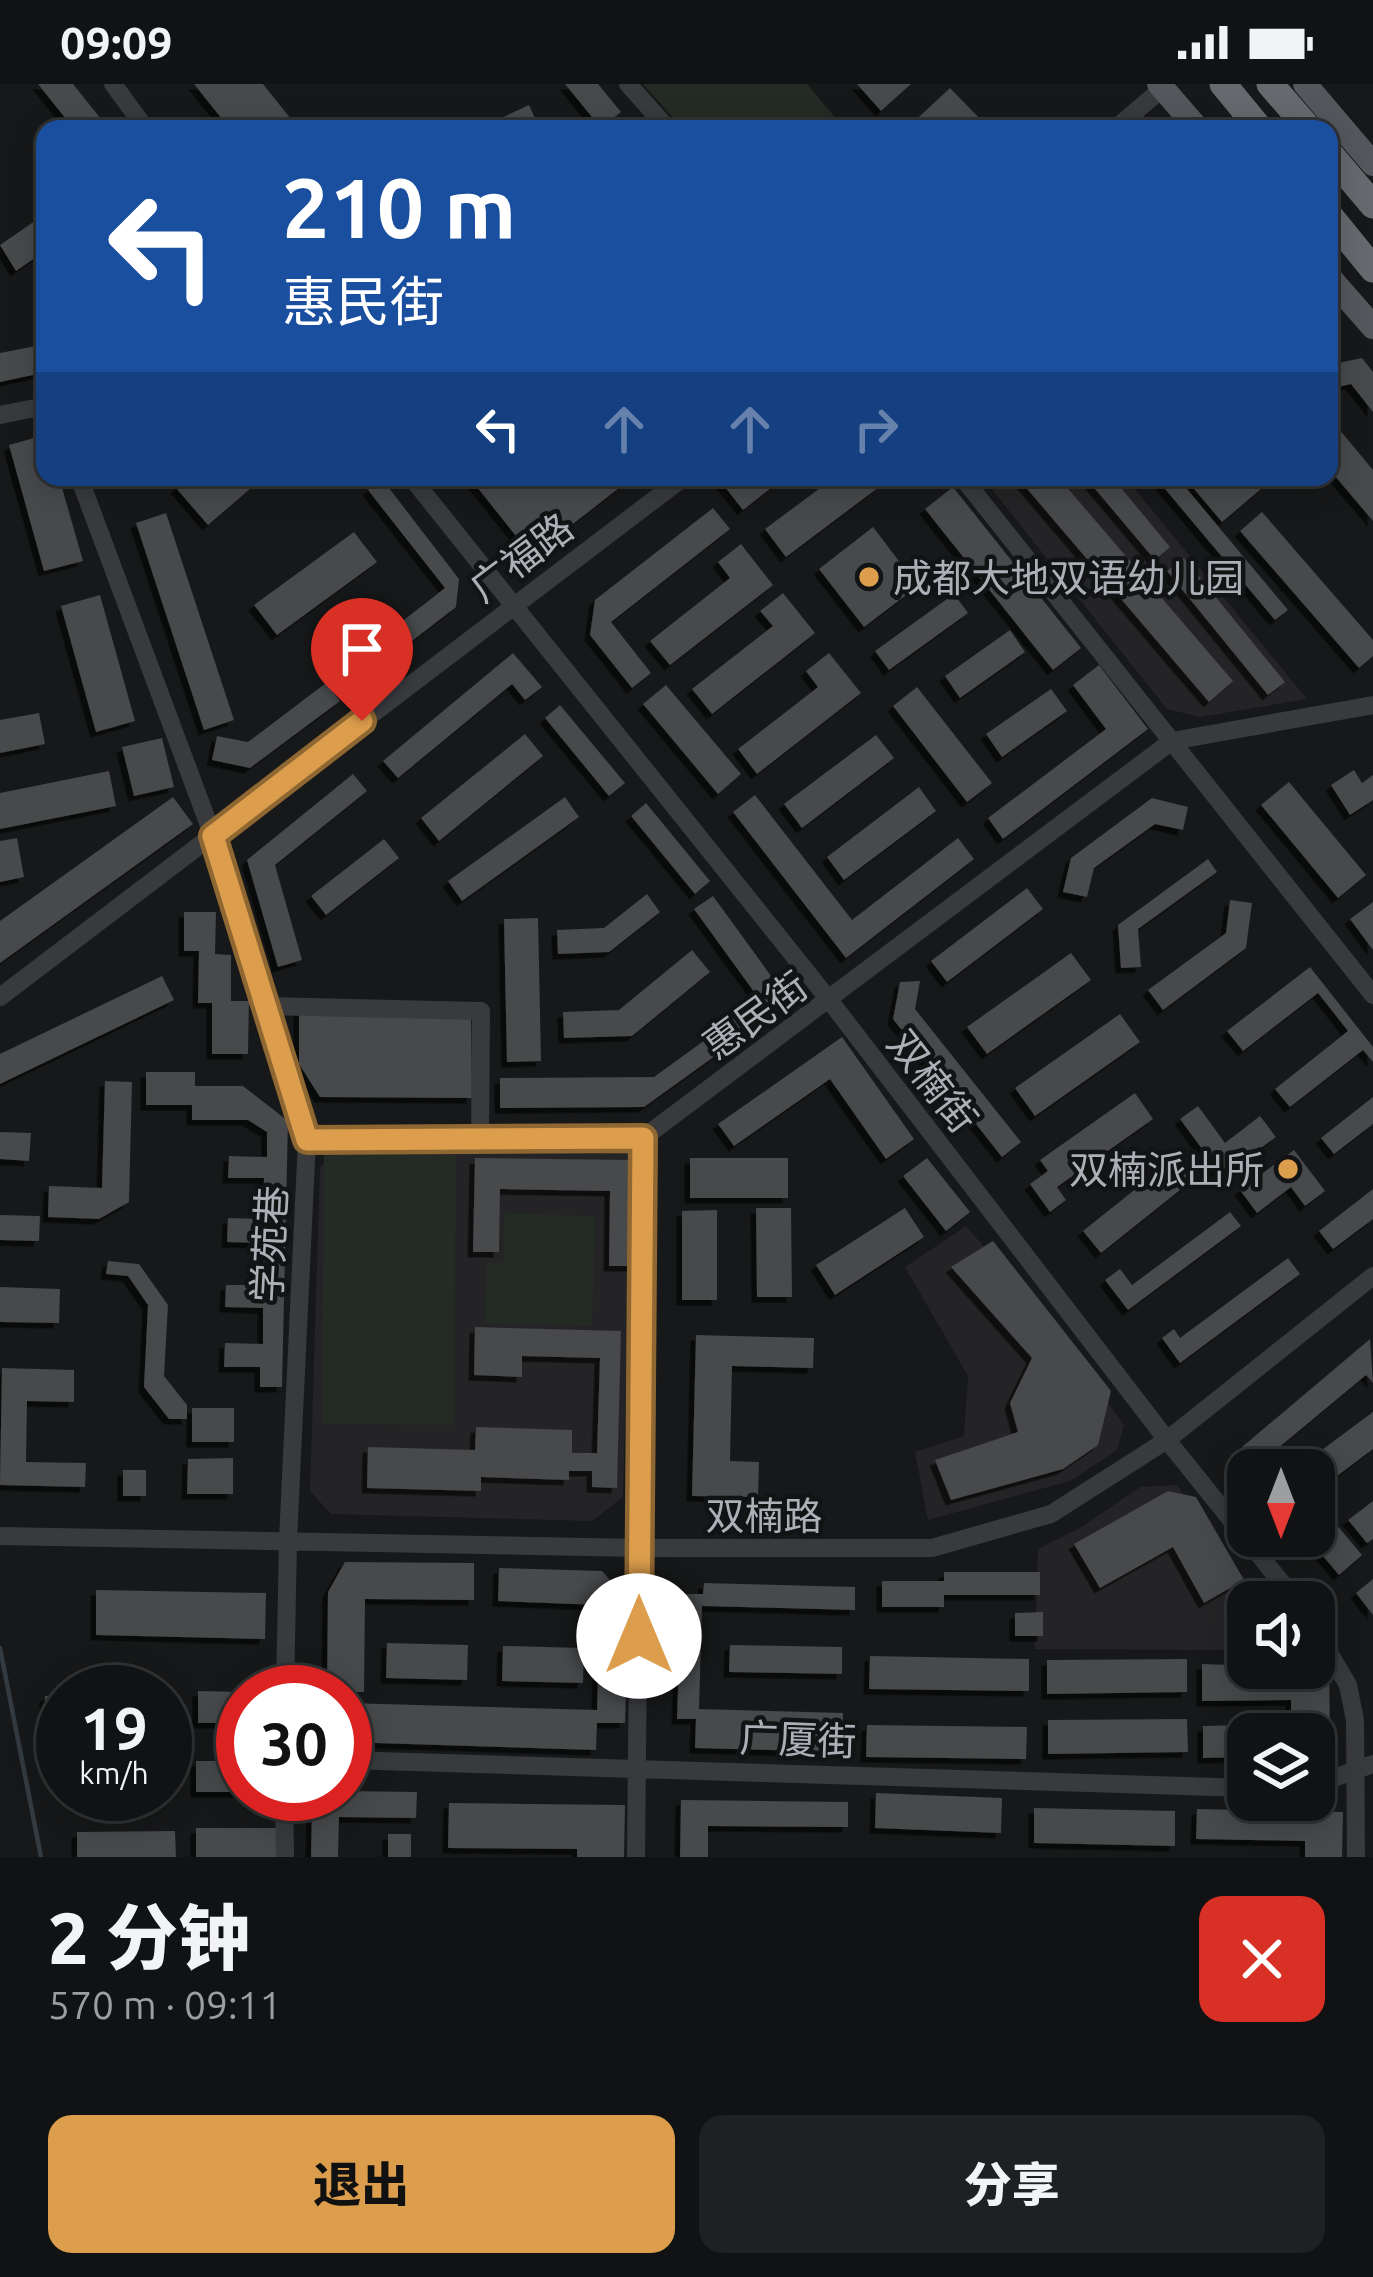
<!DOCTYPE html>
<html lang="zh">
<meta charset="utf-8">
<style>
:root{--surface:#111213;--page:#1e2021;--text:#f1f3f6;--muted:#9c9ea0;--line:#303233;--accent:#dc9e4d}
body{margin:0;font-family:Ubuntu,"Noto Sans SC",sans-serif;background:var(--page);color:var(--text);height:100vh;display:flex;flex-direction:column;font-size:45px;white-space:nowrap}
*{box-sizing:border-box;margin:0}
p{font-size:39px;color:var(--muted)}
.icon{flex:none;width:66px;height:66px;fill:none;stroke:currentColor;stroke-width:2;stroke-linecap:round;stroke-linejoin:round}
.map{position:relative;height:1773px;overflow:hidden}
.drawer{display:flex;flex-direction:column;background:var(--surface);flex:1}
.drawer>*{flex:none}
.hud{position:absolute;left:36px;top:36px;width:1302px;height:366px;border-radius:24px;box-shadow:0 6px 30px #0003,0 0 0 3px var(--line);background:#1a4fa0;color:#fff;overflow:hidden}
.needle{width:78px;rotate:180deg}
.fabs{position:absolute;left:1227px;top:1365px;display:grid;gap:24px}
.fabs a{display:grid;place-items:center;width:108px;height:108px;border-radius:24px;background:var(--surface);box-shadow:0 6px 30px #0003,0 0 0 3px var(--line);font-size:60px}
.speed{position:absolute;left:36px;top:1581px;display:flex;gap:24px;font-size:60px;font-weight:700;text-align:center}
.speed>*{display:grid;place-content:center;width:156px;height:156px;border-radius:50%;background:var(--surface);box-shadow:0 6px 30px #0003,0 0 0 3px var(--line);line-height:1}
.speed small{font-size:30px;font-weight:400}
.speed .limit{border:18px solid #d22;background:#fff;color:#111}
.pin{position:absolute;display:grid;place-items:center;width:102px;height:102px;color:#fff;margin:-123px -51px;border-radius:50% 50% 50% 0;rotate:-45deg;box-shadow:0 0 12px #0007}
.pin .icon{rotate:45deg}
.me{position:absolute;width:132px;margin:-66px;rotate:0deg;stroke-linejoin:round;filter:drop-shadow(0 0 9px #0008)}
.turn{display:flex;align-items:center;gap:42px;height:252px;padding:0 48px;font-size:54px}
.turn .icon{width:156px;height:156px;stroke-width:2.5}
.turn b{display:block;font-size:84px;line-height:102px}
.lanes{display:flex;align-items:center;height:114px;padding:0 48px;background:#0003;justify-content:center;gap:60px;direction:ltr}
.lanes .off{opacity:.35}
.round{display:grid;place-items:center;flex:none;width:126px;height:126px;border-radius:24px;background:var(--page)}
.headline{display:flex;align-items:center;justify-content:space-between;height:204px;padding:0 48px}
h1{font-size:72px;font-weight:800;line-height:90px}
.primary-button{display:flex;gap:24px;margin-top:auto;padding:24px 48px}
.primary-button a{flex:1;height:138px;border-radius:24px;background:var(--accent);color:#111;font-size:48px;font-weight:800;line-height:138px;text-align:center}
.primary-button a+a{background:var(--page);color:var(--text)}
.status{display:flex;justify-content:space-between;align-items:center;height:84px;padding:0 60px;background:var(--surface);direction:ltr}
.status svg{height:33px;fill:currentColor}
.map>svg:first-child{display:block}
</style>
<div class="status"><b>09:09</b><svg viewBox="0 0 49 12"><path d="M0 12V9h3v3zM5 12V6h3v6zM10 12V3h3v9zM15 12V0h3v12zM26 1h20v11H26zM47 4h2v5h-2z"/></svg></div>
<div class="map">
<svg width="1373" height="1773" viewBox="0 0 1373 1773">
<defs>
<filter id="shadow"><feDropShadow dx="-5.5" dy="5.5" stdDeviation="0" flood-color="#0009"/></filter>
</defs>
<rect width="100%" height="100%" fill="#171819"/>
<path fill="#242426" d="M982,393H1125L1307,615L1200,633L1167,625Z
M623,1064L632,1074L623,1413L592,1437L331,1430L310,1407L320,1083L338,1065Z
M966,1142L1048,1236L1124,1341L1117,1366L1070,1397L928,1436L915,1368L964,1352L968,1292L905,1183Z
M1177,1401L1261,1518H1248V1566L1035,1565L1038,1465L1080,1444L1140,1403Z"/>
<path fill="#242b24" d="M643,0H807L845,45H683Z
M324,1070L456,1071L454,1341L322,1340Z
M504,1129L595,1132L592,1242L485,1239L487,1179H503Z"/>
<g fill="none" stroke-linecap="round" stroke-linejoin="round">
<path stroke="#333b41" stroke-width="4.5" d="M0,1564L41,1773"/>
</g>
<path fill="#47484b" filter="url(#shadow)" d="M38,0H73L109,45H74Z
M194,0H263L299,45H230Z
M565,0H598L621,28L601,44Z
M857,0H911L881,27Z
M950,4L990,45H906Z
M529,21L540,45H501L497,36Z
M45,130V167L16,187L0,161Z
M36,262L42,289L0,298V269Z
M1362,274L1373,288V328L1351,300L1329,305V281Z
M1329,333L1373,386V437L1329,385Z
M45,351V393H59L83,477L44,487L9,361Z
M189,393H264L208,441L176,404Z
M469,393H540L546,401L556,393H633L532,472Z
M728,393H785L743,426L721,398Z
M835,393H872L879,403L786,473L765,445Z
M1017,393H1058L1233,597L1209,618Z
M1085,393H1112L1170,463L1155,476Z
M1155,393H1177L1288,526L1275,536Z
M1184,393H1275L1222,438Z
M382,395L459,495L456,523L373,587L360,570L445,504L368,406Z
M953,403L1081,564L1053,586L925,425Z
M713,424L730,445L611,538L651,589L632,604L590,551L595,516Z
M1262,428L1373,556V572L1359,584L1240,447Z
M166,429L234,636L204,646L136,439Z
M873,443L918,502L864,543L819,485Z
M354,448L377,478L277,551L254,521Z
M741,460L773,501L670,581L650,557L730,494L718,478Z
M1184,474L1285,598L1268,611L1167,487Z
M783,509L815,549L712,630L692,605L773,542L760,527Z
M954,510L968,529L889,586L875,567Z
M100,511L135,637L96,648L61,522Z
M1010,546L1025,568L960,614L945,592Z
M513,569L542,603L525,616L512,600L398,694L383,677Z
M829,569L861,609L757,690L738,665L818,603L806,587Z
M1099,581L1148,645L1003,755L988,734L1106,645L1073,601Z
M326,599L340,617L250,684L212,676L217,652L248,658Z
M666,601L741,690L718,710L643,620Z
M917,603L992,699L967,718L893,622Z
M1051,605L1067,627L1002,673L986,650Z
M560,621L625,699L609,712L545,634Z
M39,629L45,660L0,669V636Z
M525,650L543,672L439,757L421,734Z
M876,651L894,674L802,744L784,720Z
M162,654L174,703L134,712L122,663Z
M1354,686L1362,699L1373,691V716L1350,731L1331,701Z
M109,687L116,722L0,745V709Z
M353,690L367,707L275,781L302,876L278,883L247,776Z
M1289,698L1366,791L1338,814L1261,721Z
M919,703L936,727L844,796L827,773Z
M755,711L852,836L958,754L974,775L846,874L733,728Z
M173,713L193,740L0,879V837Z
M565,713L579,733L462,817L448,797Z
M1152,714L1188,723L1183,746L1155,740L1094,784L1087,813L1063,808L1071,774Z
M646,719L710,797L695,810L631,732Z
M17,754L24,793L0,798V757Z
M384,755L399,774L326,831L311,812Z
M1208,775L1217,788L1138,845L1141,883L1121,884L1118,841Z
M1027,804L1043,825L947,898L931,877Z
M647,810L660,828L609,868L558,870L557,846L604,844Z
M713,812L790,918L644,1023L500,1024V994L654,993L760,916L694,825Z
M1230,816L1252,819L1246,864L1163,926L1148,906L1226,849Z
M1373,818V866L1350,835Z
M184,828H216L215,870L231,871V917H249L248,970H212V919H198L199,867H184Z
M538,834L541,977L507,978L504,835Z
M692,866L710,888L632,952L564,954L563,928L619,926Z
M1071,869L1091,896L987,970L967,943Z
M1310,883L1373,963V978L1363,966L1290,1023L1275,1005L1348,947L1318,909L1243,967L1227,947Z
M162,892L174,916L0,1000V970Z
M920,897L915,925L1021,1058L1002,1073L893,935L900,898Z
M299,927L471,930L472,1014L320,1013L299,980Z
M1120,930L1140,958L1035,1032L1015,1004Z
M842,953L914,1055L886,1075L830,995L734,1062L718,1040Z
M146,988H195V1002H243L288,1037L282,1303H260V1283H224L225,1259L263,1260V1224L225,1223L226,1201H263L264,1159L227,1158L228,1134L263,1135L264,1094H228L229,1072L267,1073V1048L248,1036H192V1021H146Z
M105,997L132,998L129,1118L99,1135L48,1133L49,1102L102,1104Z
M1135,1009L1153,1035L1057,1103L1066,1116L1050,1128L1030,1100L1048,1087L1040,1076Z
M1373,1013V1040L1334,1070L1321,1054Z
M1198,1022L1225,1059L1260,1032L1276,1053L1222,1092L1180,1035Z
M0,1048L31,1049L29,1077L0,1075Z
M1294,1066L1325,1107L1305,1122L1291,1103L1257,1129L1240,1106Z
M1177,1072L1195,1094L1101,1169L1083,1147Z
M475,1074L635,1076L633,1182H609L610,1107L500,1105L499,1168H473Z
M690,1074H788V1114H690Z
M927,1074L970,1128L946,1147L903,1092Z
M1373,1105V1135L1333,1165L1319,1147Z
M756,1124H791L792,1213H757Z
M905,1124L924,1153L835,1211L816,1181Z
M717,1126V1216H682V1127Z
M1230,1128L1241,1142L1128,1226L1105,1196L1120,1185L1132,1201Z
M0,1131L40,1132L39,1157L0,1156Z
M993,1157L1111,1307L1098,1361L1063,1385L951,1416L935,1376L1018,1348L1010,1319L1032,1274L951,1183Z
M1288,1174L1300,1190L1180,1279L1162,1254L1174,1245L1180,1254Z
M108,1177L139,1180L168,1221L164,1292L187,1321V1335H169L144,1303L148,1221L128,1192L106,1190Z
M0,1203L60,1205L59,1239L0,1238Z
M475,1243L621,1247L617,1404L592,1403V1387H569V1396L481,1393V1407L367,1404L368,1363L475,1366L476,1343L572,1346V1369H597L600,1274L522,1272V1293L474,1291Z
M696,1251L814,1254L813,1284L732,1282L730,1377L759,1378L758,1413L692,1412Z
M1370,1255L1373,1299L1366,1291L1277,1365L1288,1379L1280,1386H1262L1242,1363Z
M2,1284L74,1286V1318L27,1317L26,1378L86,1379L85,1403L0,1401Z
M192,1324H234V1358H192Z
M1373,1328V1365L1325,1401L1307,1377Z
M233,1374V1410H187L188,1375Z
M123,1386H146V1412H123Z
M1168,1407L1196,1413L1244,1496L1204,1519L1173,1463L1100,1504L1074,1460Z
M1314,1414L1362,1471L1339,1491L1306,1452H1314Z
M1373,1417V1455L1367,1459L1348,1436Z
M345,1478L474,1479V1516L365,1515L364,1608H327L328,1508Z
M499,1484L602,1487L629,1517L625,1639H597L596,1666L345,1658V1619L597,1626L600,1521L498,1517Z
M944,1488H1040V1511H944V1523H882V1497H944Z
M1373,1495V1531L1356,1509Z
M704,1499L855,1503V1526L702,1522L699,1625L843,1629L842,1668L695,1664L696,1635H677L681,1510H703Z
M96,1506L266,1509L265,1555L96,1551Z
M1043,1528V1552H1015V1529Z
M387,1559L468,1561L467,1596L386,1594Z
M730,1561L842,1563V1590L729,1588Z
M503,1562L584,1564L583,1599L502,1597Z
M870,1572L1029,1575V1607L869,1605Z
M1187,1575V1608L1047,1610V1576Z
M1329,1578L1330,1655L1314,1667V1650H1248V1673L1203,1674V1642L1291,1640V1616L1202,1617V1580L1314,1584V1579Z
M198,1607L243,1608V1639H198Z
M165,1611H179V1638H165Z
M45,1612H63V1639H45Z
M1187,1635L1188,1668L1048,1670V1636Z
M867,1641L1027,1643L1026,1675L866,1673Z
M165,1671H177V1701H165Z
M196,1677H243V1708H196Z
M345,1707L417,1708L416,1734L339,1733L338,1773H311L312,1722H332V1710H345Z
M876,1709L1002,1714L1001,1749L875,1744Z
M681,1716L848,1718V1743L708,1742V1773H680Z
M449,1719L625,1721L624,1773H577V1765L448,1764Z
M1034,1724L1175,1727V1762L1034,1759Z
M1197,1725L1343,1728L1342,1773H1305V1757L1196,1755Z
M196,1744H279L278,1773H196Z
M175,1747L176,1773H77V1748Z
M388,1750H411V1773H388Z"/>
<g fill="none" stroke-linecap="round" stroke-linejoin="round">
<path stroke="#393a3e" stroke-width="18" d="M113,0L146,45
M628,0L668,45
M1115,45L1163,4
M0,331L45,322
M79,393L213,752L307,1056L288,1456L285,1608
M411,393L830,917L1167,1356L1297,1518
M962,393L1373,911
M0,913L684,393
M266,922L481,927L480,1055
M307,1056L643,1054L1172,657L1373,621
M0,1452L640,1464H932L1051,1430L1167,1356L1373,1192
M1314,1543L1348,1601L1355,1636L1356,1773
M345,1676L1248,1704
M1314,1701L1373,1680
M284,1710L285,1773
M636,1773L643,1054"/>
<path stroke="#55575c" stroke-width="24" d="M1159,0L1198,45
M1305,0L1373,80
M1329,193L1373,243"/>
<path stroke="#66696e" stroke-width="27" d="M1223,0L1260,45
M1270,0L1309,45
M1329,69L1373,121
M1329,131L1373,185"/>
</g>
<g fill="none" stroke-linecap="round" stroke-linejoin="round">
<g stroke="#8f6732" stroke-width="30">
<path id="route" d="M362,637L213,752L307,1056L643,1054L639,1552"/>
</g>
<use href="#route" stroke="#dc9e4d" stroke-width="21"/>
</g>
<g fill="#dc9e4d" stroke="#121314" stroke-width="4.5">
<circle cx="869" cy="493" r="12"/>
<circle cx="1288" cy="1085" r="12"/>
</g>
<g text-anchor="middle" dominant-baseline="central" stroke-width="9" stroke-linejoin="round" paint-order="stroke">
<g font-size="39" fill="#abb0b7" stroke="#121314">
<text transform="translate(521 473) rotate(-37)">广福路</text>
<text transform="translate(755 931) rotate(-36)">惠民街</text>
<text transform="translate(933 997) rotate(52)">双楠街</text>
<text transform="translate(269 1160) rotate(-87)">学苑巷</text>
<text x="764" y="1431">双楠路</text>
<text transform="translate(798 1655) rotate(2)">广厦街</text>
</g>
<g font-size="39" fill="#abb0b7" stroke="#121314" text-anchor="start">
<text x="893" y="493">成都大地双语幼儿园</text>
<text x="1264" y="1085" text-anchor="end">双楠派出所</text>
</g>
</g>
</svg>
<div class="fabs">
<a><svg class="needle" viewBox="-14 -14 28 28"><path d="M0-13l5 13h-10z" fill="#e53935"/><path d="M0 13l5-13h-10z" fill="#9c9ea0"/></svg></a>
<a><svg class="icon" aria-label="sound" viewBox="0 0 24 24"><path d="M4 9h4l5-4v14l-5-4H4zM17 9q2 3 0 6"/></svg></a>
<a><svg class="icon" aria-label="layers" viewBox="0 0 24 24"><path d="M12 4l9 5-9 5-9-5zM3 14l9 5 9-5"/></svg></a>
</div>
<div class="speed"><div>19<small>km/h</small></div><div class="limit">30</div></div>
<div class="pin" style="left:362px;top:637px;background:#d93025"><svg class="icon" aria-label="arrive" viewBox="0 0 24 24"><path d="M6 21V4h12l-3 4 3 4H6"/></svg></div>
<svg class="me" style="left:639px;top:1552px" viewBox="-20 -20 40 40"><circle r="19" fill="#fff"/><path d="M0-13L10 11 0 6-10 11z" fill="#dc9e4d"/></svg>
<div class="hud">
<div class="turn"><svg class="icon" aria-label="left" viewBox="0 0 24 24"><path d="M17 20v-9H6M10 6l-5 5 5 5"/></svg><div><b>210 m</b>惠民街</div></div>
<div class="lanes"><svg class="icon" aria-label="left" viewBox="0 0 24 24"><path d="M17 20v-9H6M10 6l-5 5 5 5"/></svg><svg class="icon off" aria-label="ahead" viewBox="0 0 24 24"><path d="M12 20V5M6 11l6-6 6 6"/></svg><svg class="icon off" aria-label="ahead" viewBox="0 0 24 24"><path d="M12 20V5M6 11l6-6 6 6"/></svg><svg class="icon off" aria-label="right" viewBox="0 0 24 24"><path d="M7 20v-9h11M14 6l5 5-5 5"/></svg></div>
</div>
</div>
<section class="drawer">
<div class="headline"><div><h1>2 分钟</h1><p>570 m · 09:11</p></div><a class="round" style="background:#d93025;color:#fff"><svg class="icon" aria-label="close" viewBox="0 0 24 24"><path d="M6 6l12 12M18 6L6 18"/></svg></a></div>
<div class="primary-button"><a>退出</a><a>分享</a></div>
</section>
